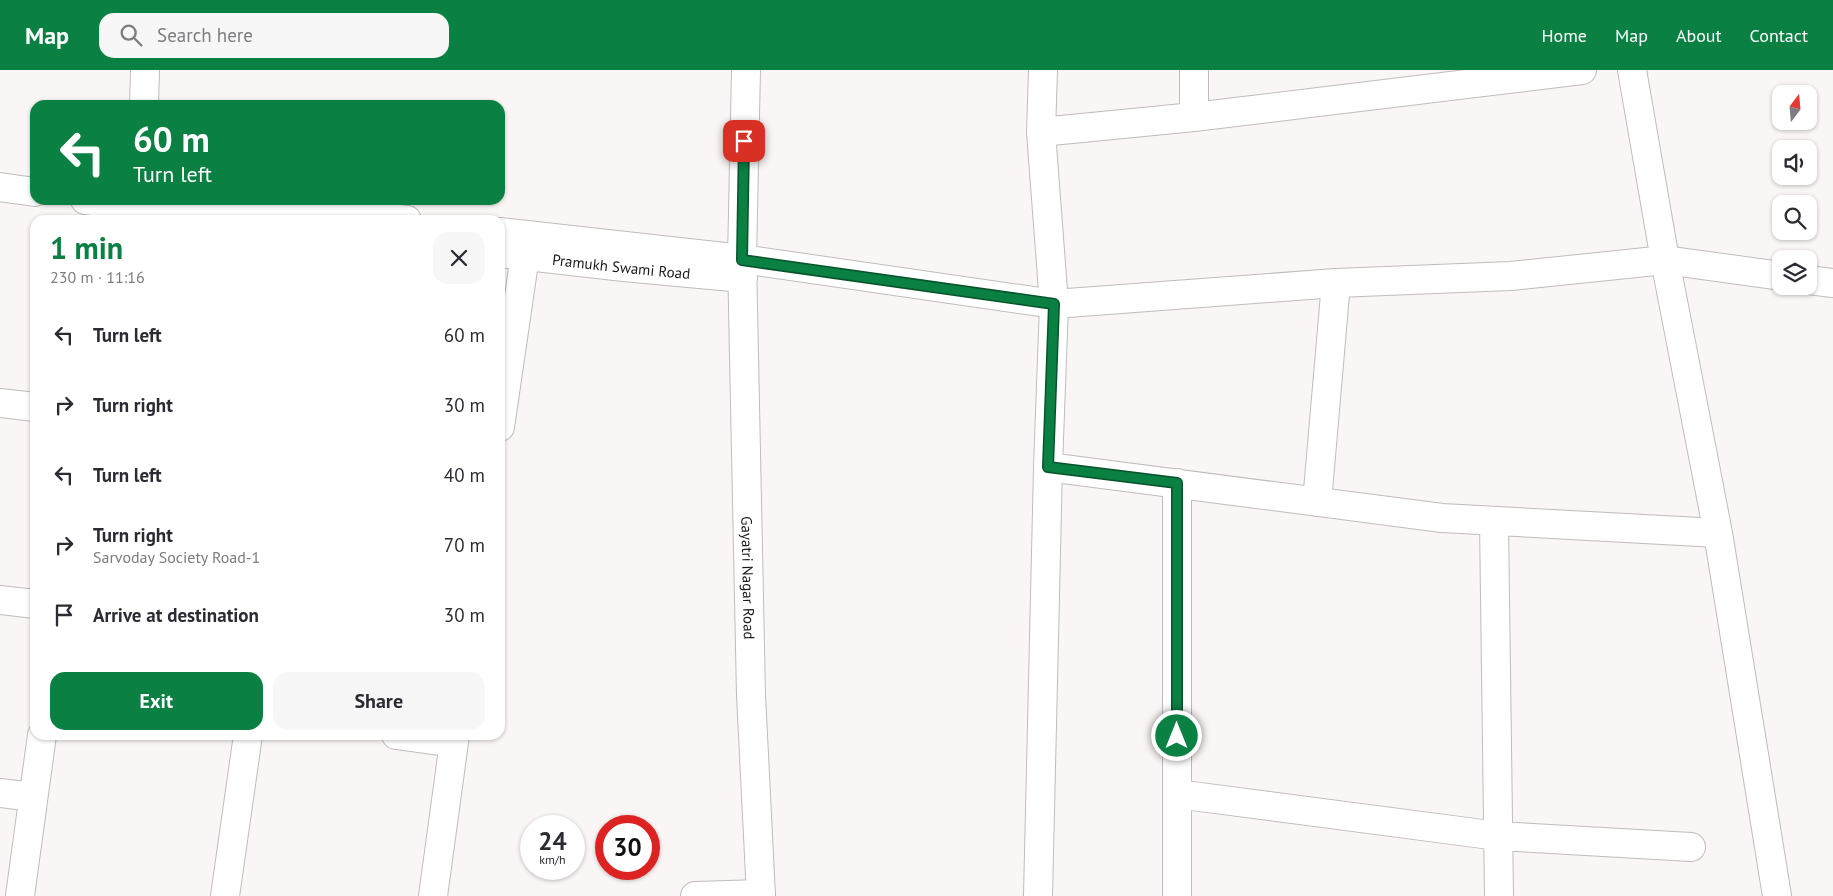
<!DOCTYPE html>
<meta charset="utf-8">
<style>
:root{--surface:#fff;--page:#f7f7f7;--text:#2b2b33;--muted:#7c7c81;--accent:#0b8043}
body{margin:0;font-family:"PT Sans",sans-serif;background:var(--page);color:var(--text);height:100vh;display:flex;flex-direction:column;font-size:19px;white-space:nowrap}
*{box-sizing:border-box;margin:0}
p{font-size:16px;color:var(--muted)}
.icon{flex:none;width:28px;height:28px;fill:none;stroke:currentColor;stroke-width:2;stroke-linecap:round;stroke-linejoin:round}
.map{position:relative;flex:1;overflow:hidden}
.drawer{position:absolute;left:30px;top:145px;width:475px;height:525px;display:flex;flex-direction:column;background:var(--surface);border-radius:15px;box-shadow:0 1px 4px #0004}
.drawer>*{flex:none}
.guide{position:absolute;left:30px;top:30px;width:475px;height:105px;border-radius:15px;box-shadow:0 1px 4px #0004;background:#0b8043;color:#fff;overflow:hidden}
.needle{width:32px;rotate:16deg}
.buttons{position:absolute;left:1772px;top:15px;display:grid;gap:10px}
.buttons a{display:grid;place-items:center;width:45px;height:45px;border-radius:10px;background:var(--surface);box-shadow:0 1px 4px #0004;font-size:25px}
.speed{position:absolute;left:520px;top:745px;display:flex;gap:10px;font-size:25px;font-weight:700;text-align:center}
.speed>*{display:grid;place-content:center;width:65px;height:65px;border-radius:50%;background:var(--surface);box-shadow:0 1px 4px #0004;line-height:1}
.speed small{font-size:12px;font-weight:400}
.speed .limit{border:8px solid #d22;background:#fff;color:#111}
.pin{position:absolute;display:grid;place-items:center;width:42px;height:42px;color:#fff;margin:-21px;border-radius:10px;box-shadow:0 2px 8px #0006}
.me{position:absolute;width:55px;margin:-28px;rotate:0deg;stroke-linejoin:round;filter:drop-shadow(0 0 4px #0008)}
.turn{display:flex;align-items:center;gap:18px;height:105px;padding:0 20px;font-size:22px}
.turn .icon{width:65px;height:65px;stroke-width:2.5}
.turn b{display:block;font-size:35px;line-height:42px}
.round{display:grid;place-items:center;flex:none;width:52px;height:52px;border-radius:15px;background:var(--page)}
.headline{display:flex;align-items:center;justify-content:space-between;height:85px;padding:0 20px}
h1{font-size:30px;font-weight:800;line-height:38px;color:var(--accent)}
.cta{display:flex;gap:10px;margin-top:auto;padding:10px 20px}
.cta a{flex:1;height:58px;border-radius:15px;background:var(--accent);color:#fff;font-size:20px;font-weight:800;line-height:58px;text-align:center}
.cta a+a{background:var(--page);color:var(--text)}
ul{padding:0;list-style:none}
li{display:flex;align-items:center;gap:15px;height:70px;padding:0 20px}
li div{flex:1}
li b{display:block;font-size:19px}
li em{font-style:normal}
header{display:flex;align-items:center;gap:30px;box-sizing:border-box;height:70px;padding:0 25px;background:var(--accent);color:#fff}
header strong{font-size:24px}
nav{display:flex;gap:28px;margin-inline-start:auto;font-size:18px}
.search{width:350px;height:45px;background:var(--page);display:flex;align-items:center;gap:12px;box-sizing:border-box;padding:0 18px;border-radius:15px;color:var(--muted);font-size:19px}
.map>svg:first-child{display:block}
</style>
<header>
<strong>Map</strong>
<div class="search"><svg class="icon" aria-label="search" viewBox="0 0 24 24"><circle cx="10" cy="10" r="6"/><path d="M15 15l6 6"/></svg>Search here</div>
<nav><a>Home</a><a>Map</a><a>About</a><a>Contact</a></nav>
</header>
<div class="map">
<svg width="1833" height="826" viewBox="0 0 1833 826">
<rect width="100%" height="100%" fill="#faf6f5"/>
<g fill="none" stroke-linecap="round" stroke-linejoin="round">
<g stroke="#c0bcbb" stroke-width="30">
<path id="street" d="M1194,0V47
M1632,0L1665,190L1718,463L1777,826
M144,35L145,0
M1041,62L1194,47L1582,0
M0,333L35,337
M500,357L528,165
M1048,397L1442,448L1718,463
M1317,432L1336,213
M1494,451L1499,826
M0,530L35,534
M396,665L454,673
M0,723L33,727
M1177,724L1498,766L1691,777
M20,826L42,665
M225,826L248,665
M433,826L455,665
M695,826L761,824
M1038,826L1048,397L1054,234L1041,62L1043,0
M1177,826V413"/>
</g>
<g stroke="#c0bcbb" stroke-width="30">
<g id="secondary">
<path id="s1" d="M746,0L742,189L751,625L761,826"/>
<path d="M0,117L35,122"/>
<path d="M85,130L248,150"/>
<path d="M239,130L407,150"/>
<path d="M500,162L742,189L1054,234L1336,213L1511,206L1665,190L1781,206"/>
<path id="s2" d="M500,183L624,197L743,208"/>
<path d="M1809,210L1833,213"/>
</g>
</g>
<use href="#street" stroke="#fff" stroke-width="28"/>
<use href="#secondary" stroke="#fff" stroke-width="28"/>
</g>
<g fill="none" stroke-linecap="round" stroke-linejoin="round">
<g stroke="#07532c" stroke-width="12">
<path id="route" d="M744,71L742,190L1054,234L1048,397L1177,413V666"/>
</g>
<use href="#route" stroke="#0b8043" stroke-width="9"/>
</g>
<g text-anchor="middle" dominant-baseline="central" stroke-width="4" stroke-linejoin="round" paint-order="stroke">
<g font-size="15" fill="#1b1a19" stroke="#fff">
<text stroke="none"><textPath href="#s2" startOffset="122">Pramukh Swami Road</textPath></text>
<text stroke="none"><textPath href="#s1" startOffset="508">Gayatri Nagar Road</textPath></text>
</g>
</g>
</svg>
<div class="buttons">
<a><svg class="needle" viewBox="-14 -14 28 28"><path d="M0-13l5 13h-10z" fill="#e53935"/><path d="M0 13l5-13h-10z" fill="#7c7c81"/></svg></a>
<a><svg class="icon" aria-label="sound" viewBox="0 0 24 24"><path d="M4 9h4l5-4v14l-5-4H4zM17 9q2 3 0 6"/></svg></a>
<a><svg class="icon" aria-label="search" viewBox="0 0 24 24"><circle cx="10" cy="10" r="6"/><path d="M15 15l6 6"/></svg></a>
<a><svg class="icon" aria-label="layers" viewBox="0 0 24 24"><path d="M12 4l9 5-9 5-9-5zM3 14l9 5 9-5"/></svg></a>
</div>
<div class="speed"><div>24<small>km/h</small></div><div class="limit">30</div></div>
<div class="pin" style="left:744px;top:71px;background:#d93025"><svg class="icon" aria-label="arrive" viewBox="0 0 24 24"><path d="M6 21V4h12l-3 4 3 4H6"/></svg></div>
<svg class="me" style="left:1177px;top:666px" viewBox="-20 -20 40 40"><circle r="17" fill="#0b8043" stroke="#fff" stroke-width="3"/><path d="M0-11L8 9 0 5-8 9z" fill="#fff"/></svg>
<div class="guide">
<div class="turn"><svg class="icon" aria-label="left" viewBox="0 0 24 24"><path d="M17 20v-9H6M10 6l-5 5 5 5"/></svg><div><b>60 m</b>Turn left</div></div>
</div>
<section class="drawer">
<div class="headline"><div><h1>1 min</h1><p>230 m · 11:16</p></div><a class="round"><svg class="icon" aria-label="close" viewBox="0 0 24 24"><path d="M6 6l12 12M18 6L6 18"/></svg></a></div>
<ul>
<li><svg class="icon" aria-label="left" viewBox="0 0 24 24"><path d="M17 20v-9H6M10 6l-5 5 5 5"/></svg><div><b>Turn left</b></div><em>60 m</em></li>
<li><svg class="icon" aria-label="right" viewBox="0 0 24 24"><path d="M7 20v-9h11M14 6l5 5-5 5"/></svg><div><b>Turn right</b></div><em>30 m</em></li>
<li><svg class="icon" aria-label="left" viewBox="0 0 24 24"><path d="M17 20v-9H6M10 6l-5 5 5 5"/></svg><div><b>Turn left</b></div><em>40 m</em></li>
<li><svg class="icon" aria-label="right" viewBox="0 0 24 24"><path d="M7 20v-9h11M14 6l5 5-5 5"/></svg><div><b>Turn right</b><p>Sarvoday Society Road-1</p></div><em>70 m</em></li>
<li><svg class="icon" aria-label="arrive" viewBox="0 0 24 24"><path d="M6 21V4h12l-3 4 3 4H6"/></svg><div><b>Arrive at destination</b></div><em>30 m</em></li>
</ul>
<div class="cta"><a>Exit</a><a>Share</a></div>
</section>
</div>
